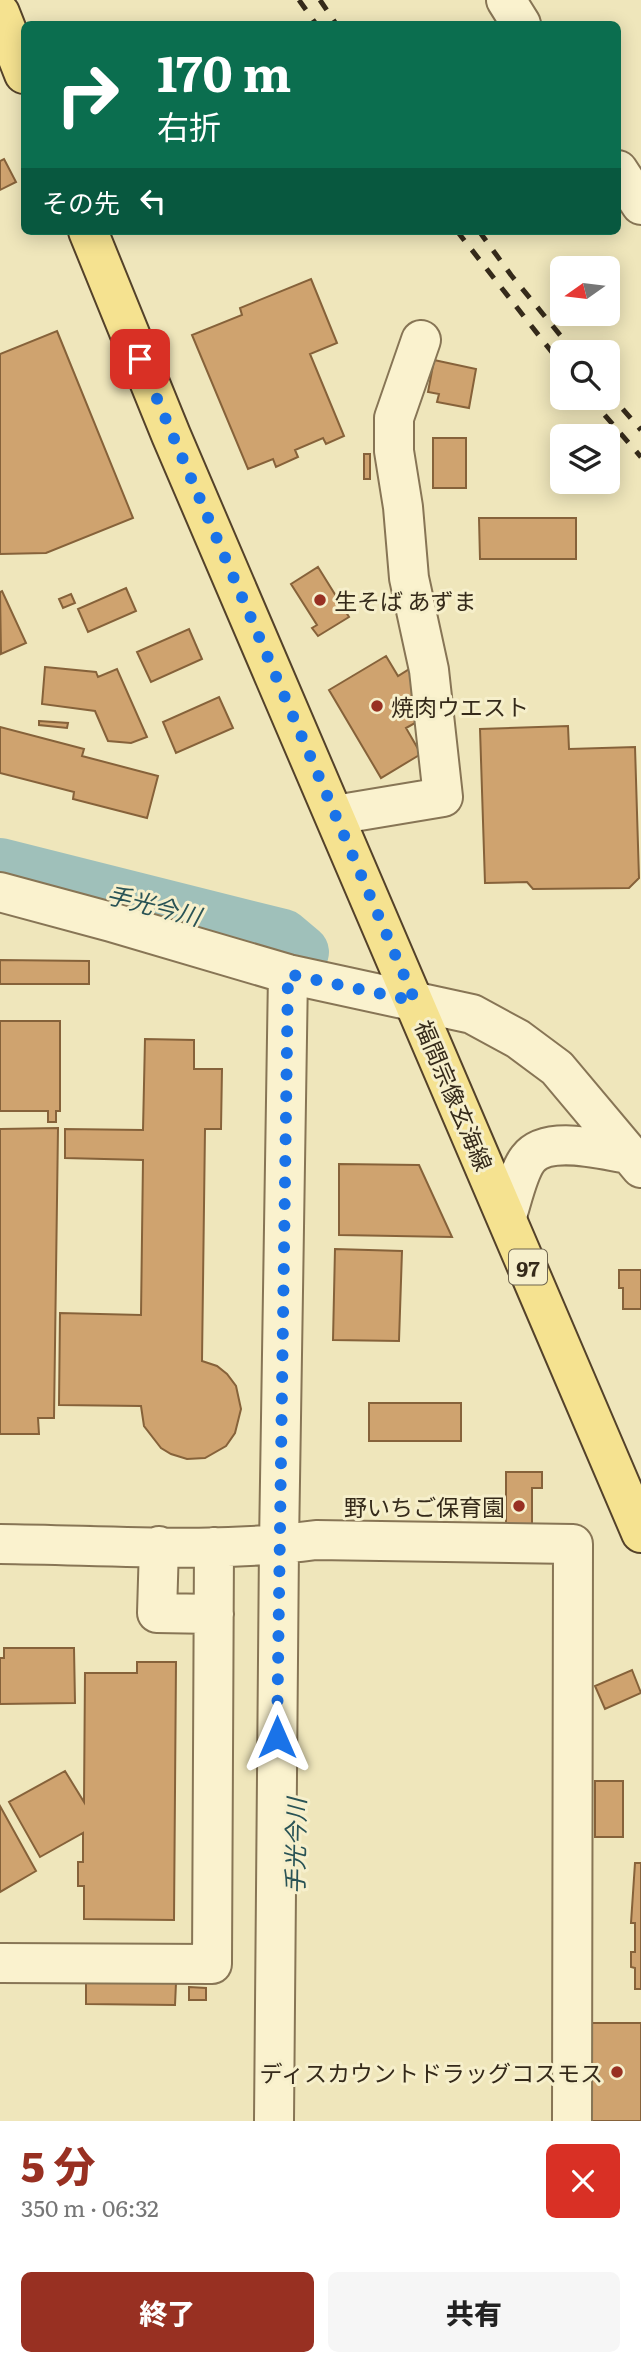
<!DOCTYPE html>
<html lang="ja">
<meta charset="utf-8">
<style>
:root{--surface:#fff;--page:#f6f6f6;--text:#222;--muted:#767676;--accent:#983022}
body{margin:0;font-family:Literata,"Noto Sans JP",serif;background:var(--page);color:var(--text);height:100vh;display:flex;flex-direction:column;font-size:26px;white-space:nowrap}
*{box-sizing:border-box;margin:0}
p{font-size:23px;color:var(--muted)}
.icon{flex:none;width:38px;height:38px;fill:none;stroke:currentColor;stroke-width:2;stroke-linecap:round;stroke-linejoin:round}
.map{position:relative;height:2121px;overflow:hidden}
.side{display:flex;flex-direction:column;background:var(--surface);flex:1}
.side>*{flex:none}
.guide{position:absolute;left:21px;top:21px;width:600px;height:214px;border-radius:10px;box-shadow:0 4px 18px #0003;background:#0b6e4f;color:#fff;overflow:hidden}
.needle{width:46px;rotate:256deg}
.tools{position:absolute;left:550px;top:256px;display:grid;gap:14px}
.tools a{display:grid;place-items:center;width:70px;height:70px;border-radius:10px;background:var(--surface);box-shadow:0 4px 18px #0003;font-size:35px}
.pin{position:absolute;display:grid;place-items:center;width:60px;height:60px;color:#fff;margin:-30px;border-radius:14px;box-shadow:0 4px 10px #0006}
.me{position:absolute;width:77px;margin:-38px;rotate:0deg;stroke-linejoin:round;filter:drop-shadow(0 0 5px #0008)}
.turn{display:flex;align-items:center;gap:24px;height:147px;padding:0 21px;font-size:32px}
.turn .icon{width:91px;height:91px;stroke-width:2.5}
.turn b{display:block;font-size:49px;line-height:60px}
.then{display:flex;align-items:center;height:66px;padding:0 21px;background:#0003;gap:14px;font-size:26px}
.round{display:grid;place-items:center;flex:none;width:74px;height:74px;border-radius:10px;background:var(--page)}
.head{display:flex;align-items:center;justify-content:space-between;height:119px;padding:0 21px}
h1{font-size:42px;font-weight:800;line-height:52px;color:var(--accent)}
.cta{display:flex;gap:14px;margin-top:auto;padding:14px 21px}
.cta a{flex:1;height:80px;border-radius:10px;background:var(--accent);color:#fff;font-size:28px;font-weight:800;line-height:80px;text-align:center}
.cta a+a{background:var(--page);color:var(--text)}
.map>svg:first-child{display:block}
</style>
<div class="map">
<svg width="641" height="2121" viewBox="0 0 641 2121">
<rect width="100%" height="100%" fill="#efe6bb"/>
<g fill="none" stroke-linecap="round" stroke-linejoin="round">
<path stroke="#9fc0ba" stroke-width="54" d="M0,865L283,936L302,952"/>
</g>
<path fill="#cfa36f" stroke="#86623a" stroke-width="2" d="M4,159L16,182L0,190V161Z
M311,279L337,343L310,354L344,436L326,444L323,438L295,450L298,457L276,467L273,459L248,469L192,335L242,315L240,308Z
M57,331L133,518L46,553L0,554V354Z
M434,360L476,369L469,408L437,402L439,394L428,392Z
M433,438H466V488H433Z
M364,454H370V479H364Z
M479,518H576V559H480Z
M318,567L349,617L318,636L312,628L317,625L291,584Z
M126,588L136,611L88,632L78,609Z
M2,591L26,643L1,654L0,592Z
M71,594L75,603L63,608L59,599Z
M189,629L202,659L151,682L137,652Z
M386,656L398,676L411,668L417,722L406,728L421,754L381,778L329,690Z
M45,667L96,672L98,677L117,669L147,737L131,743L108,741L95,711L42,704Z
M219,697L233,728L176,753L163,722Z
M39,721L68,723L67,728L39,725Z
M568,726L569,749L635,747L639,878L629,888L533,889L527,882L485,883L480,729Z
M0,727L84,749L82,756L158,776L147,818L73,799L74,792L0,773Z
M0,960L89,961V984H0Z
M0,1021H60V1111H56V1122H48V1111H0Z
M145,1039L194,1040V1069H222L221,1129H205L202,1361L217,1366L227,1374L236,1386L241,1409L235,1433L226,1446L205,1458L187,1459L171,1454L161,1448L144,1426L141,1406L59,1405L60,1313L141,1315L143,1160L65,1158V1129L143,1130Z
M58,1128L54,1418H38L39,1434H0V1129Z
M339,1164L419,1165L452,1237L339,1235Z
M335,1249L402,1251L399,1341L333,1340Z
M619,1270H641V1309H623V1288H619Z
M369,1403H461V1441H369Z
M506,1472H542V1488H532V1524H506Z
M4,1648H74L75,1703L0,1704V1658H4Z
M137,1662H176L174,1920L84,1919V1886H78V1862H83V1833L40,1857L9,1802L65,1771L84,1802L85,1673H137Z
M632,1670L641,1693L605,1709L595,1686Z
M595,1781H623V1837H595Z
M0,1806L36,1871L0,1892Z
M635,1863H641V1989H635V1968L631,1967V1952H635V1923H631Z
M86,1982L176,1983L175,2005L86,2004Z
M189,1987L206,1988V2000H189Z
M592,2023H641V2121H592Z"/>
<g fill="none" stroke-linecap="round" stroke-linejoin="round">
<g stroke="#877555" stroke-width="42">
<path id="minor" d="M506,0L521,24
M618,170L641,205
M335,815L443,797L429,670L409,578L403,507L394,451V418L421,340
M0,892L111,922L288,974L472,1014L518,1039L557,1068L641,1168
M507,1216C512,1201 518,1172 528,1159C547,1134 602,1150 629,1154
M0,1544C105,1545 212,1554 316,1540L573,1544L572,2121
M159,1546L157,1613L214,1614
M0,1963L212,1964L214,1547
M274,2121L279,1545L288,974"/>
</g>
<g stroke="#54422a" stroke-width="42">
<path id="major" d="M0,13L24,74
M88,231L171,435L641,1533"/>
</g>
<use href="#minor" stroke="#faf2ce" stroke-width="38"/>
<use href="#major" stroke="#f5e290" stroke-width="38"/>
<path stroke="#352a1a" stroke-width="5" stroke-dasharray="12 12" stroke-linecap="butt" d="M299,0L316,24
M320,0L336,24
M457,231L562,365
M479,231L511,275L574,352
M607,391L641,430
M589,397L641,457"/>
</g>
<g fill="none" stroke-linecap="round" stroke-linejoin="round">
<path stroke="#1a73e8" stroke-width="12" stroke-dasharray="0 21.6" d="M140,359L415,1001L288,974L277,1737"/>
</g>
<g fill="#983022" stroke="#f6efcb" stroke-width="2.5">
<circle cx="320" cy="600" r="7"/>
<circle cx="377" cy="706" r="7"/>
<circle cx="519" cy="1506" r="7"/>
<circle cx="617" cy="2072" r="7"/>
</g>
<g text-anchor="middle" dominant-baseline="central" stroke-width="6" stroke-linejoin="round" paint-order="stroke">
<rect fill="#f6efcb" stroke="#6f654f" stroke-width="2" x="509" y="1249.5" width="38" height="35" rx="5"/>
<g font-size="21" font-weight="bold" fill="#352a1a">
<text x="528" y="1267">97</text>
</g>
<g font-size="23" fill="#352a1a" stroke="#f6efcb" text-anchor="start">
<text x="334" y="600">生そば あずま</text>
<text x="391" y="706">焼肉ウエスト</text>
<text x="505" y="1506" text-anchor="end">野いちご保育園</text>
<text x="603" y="2072" text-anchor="end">ディスカウントドラッグコスモス</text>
</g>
<g font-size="23" fill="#352a1a" stroke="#f6efcb">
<text transform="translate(455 1095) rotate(67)">福間宗像玄海線</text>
</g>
<g font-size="24" font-style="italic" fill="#295355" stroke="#f6efcb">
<text transform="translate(154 904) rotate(14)">手光今川</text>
<text transform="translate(294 1846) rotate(-89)">手光今川</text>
</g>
</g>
</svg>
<div class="tools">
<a><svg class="needle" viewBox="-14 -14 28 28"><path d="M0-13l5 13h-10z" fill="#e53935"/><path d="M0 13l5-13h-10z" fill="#767676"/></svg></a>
<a><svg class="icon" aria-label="search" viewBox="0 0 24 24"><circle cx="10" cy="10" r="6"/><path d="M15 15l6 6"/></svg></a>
<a><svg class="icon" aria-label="layers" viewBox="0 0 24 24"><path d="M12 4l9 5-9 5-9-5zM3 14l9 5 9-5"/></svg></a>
</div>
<div class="pin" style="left:140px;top:359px;background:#d93025"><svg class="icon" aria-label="arrive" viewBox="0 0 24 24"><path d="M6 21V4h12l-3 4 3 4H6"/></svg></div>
<svg class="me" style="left:277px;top:1737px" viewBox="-20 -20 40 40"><path d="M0-17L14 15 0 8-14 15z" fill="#1a73e8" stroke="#fff" stroke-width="4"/></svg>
<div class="guide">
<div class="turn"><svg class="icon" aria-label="right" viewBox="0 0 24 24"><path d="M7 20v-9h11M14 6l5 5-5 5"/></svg><div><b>170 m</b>右折</div></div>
<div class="then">その先<svg class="icon" aria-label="left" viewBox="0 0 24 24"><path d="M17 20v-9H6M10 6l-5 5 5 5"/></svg></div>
</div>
</div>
<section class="side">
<div class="head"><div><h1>5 分</h1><p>350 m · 06:32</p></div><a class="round" style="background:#d93025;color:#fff"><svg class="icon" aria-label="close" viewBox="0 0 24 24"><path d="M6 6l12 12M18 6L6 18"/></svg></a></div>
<div class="cta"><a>終了</a><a>共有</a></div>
</section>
